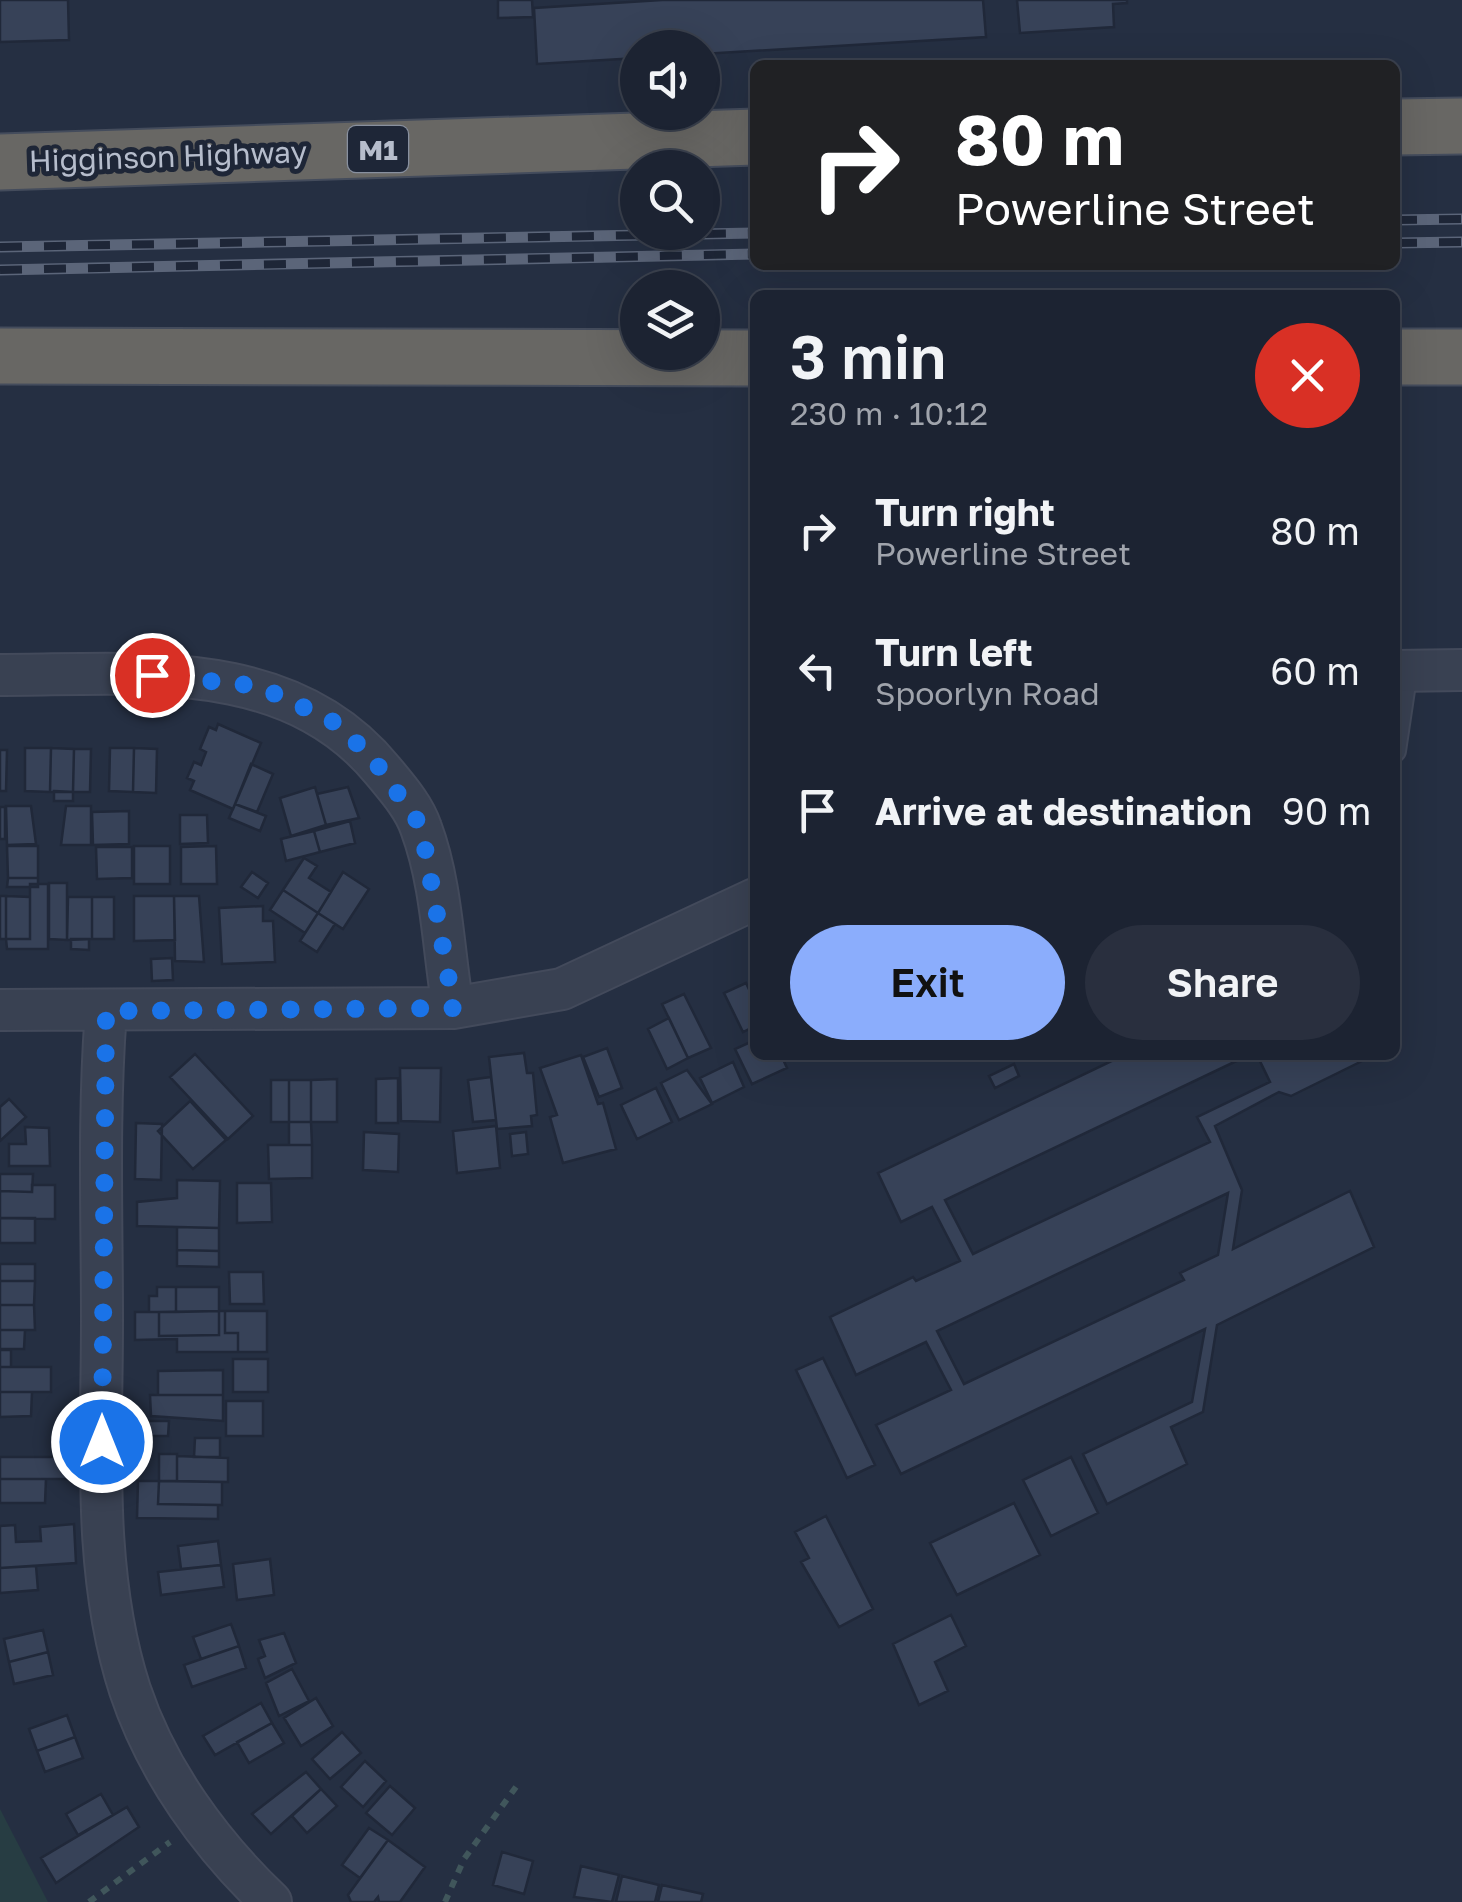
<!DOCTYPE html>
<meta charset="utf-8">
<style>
:root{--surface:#1c2332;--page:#292f3e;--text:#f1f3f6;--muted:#a0a4ac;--line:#3a404d;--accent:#8badfc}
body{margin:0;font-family:"Golos Text",sans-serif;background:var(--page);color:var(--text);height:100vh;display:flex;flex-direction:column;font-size:38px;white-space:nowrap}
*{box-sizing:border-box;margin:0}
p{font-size:32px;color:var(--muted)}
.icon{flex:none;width:55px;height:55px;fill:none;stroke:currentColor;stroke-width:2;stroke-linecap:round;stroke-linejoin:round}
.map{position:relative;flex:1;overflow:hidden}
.drawer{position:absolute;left:750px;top:290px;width:650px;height:770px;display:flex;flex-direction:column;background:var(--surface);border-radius:15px;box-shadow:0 10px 40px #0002,0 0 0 2px var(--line)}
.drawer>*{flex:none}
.top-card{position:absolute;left:750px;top:60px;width:650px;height:210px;border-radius:15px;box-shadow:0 10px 40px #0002,0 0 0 2px var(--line);background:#202124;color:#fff;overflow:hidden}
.buttons{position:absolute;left:620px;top:30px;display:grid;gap:20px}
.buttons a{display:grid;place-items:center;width:100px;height:100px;border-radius:50%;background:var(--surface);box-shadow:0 10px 40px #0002,0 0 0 2px var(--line);font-size:50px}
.pin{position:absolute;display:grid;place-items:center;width:85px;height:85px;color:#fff;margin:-42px;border:5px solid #fff;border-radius:50%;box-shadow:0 2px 10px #0007}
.me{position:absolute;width:110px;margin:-55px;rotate:0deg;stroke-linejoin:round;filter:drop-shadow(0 0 8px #0008)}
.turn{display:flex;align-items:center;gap:35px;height:210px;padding:0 40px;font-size:45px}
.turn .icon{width:130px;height:130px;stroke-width:2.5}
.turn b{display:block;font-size:70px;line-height:85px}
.round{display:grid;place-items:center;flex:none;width:105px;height:105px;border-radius:52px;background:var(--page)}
.head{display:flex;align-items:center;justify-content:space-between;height:170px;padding:0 40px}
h1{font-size:60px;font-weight:600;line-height:75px}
.cta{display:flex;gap:20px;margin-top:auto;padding:20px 40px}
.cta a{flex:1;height:115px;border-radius:60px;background:var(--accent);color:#111;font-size:40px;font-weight:600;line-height:115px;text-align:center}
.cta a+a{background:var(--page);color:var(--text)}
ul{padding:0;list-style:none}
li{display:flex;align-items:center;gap:30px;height:140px;padding:0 40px}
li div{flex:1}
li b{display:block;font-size:38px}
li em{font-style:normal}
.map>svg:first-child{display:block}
</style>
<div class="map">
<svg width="1462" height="1902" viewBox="0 0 1462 1902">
<rect width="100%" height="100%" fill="#252f42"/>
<path fill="#273d43" d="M0,1809L48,1902H0Z"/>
<path fill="#374258" stroke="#202839" stroke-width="2.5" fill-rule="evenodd" d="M0,0H68L69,40L0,42Z
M498,0H532L533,17L498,18Z
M662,0H983L986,37L702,54V48H638V58L537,64L534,8Z
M1017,0H1127V3L1113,4L1114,27L1020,33Z
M218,724L261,743L233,809L190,790L194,781L187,778L194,762L201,765L206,752L200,749L209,727L216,730Z
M25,748H51L50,792L25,791Z
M51,748L74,749L73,792H50Z
M110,748H134L133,792L109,791Z
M134,748L157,749L156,793L133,792Z
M74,749H91L90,792H73Z
M0,750H7L6,791H0Z
M251,764L273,774L257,812L235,804Z
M315,787L326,825L291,836L280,798Z
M348,787L359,818L326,825L317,794Z
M54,791L73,792V801H54Z
M235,804L266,816L260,831L229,818Z
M6,806H31L36,844L7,845Z
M66,806H91V845H61Z
M0,807H5V839H0Z
M129,811V844L93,845L92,812Z
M180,815H207L208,843L180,844Z
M350,821L355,843L320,852L314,831Z
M314,831L320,852L286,861L281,839Z
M7,846H38V878H8Z
M134,846H170V884H134Z
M216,846L217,884H181V847Z
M96,847H132V878L97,879Z
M304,858L317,866L309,878L331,892L318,913L283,890Z
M252,872L268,883L258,898L241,887Z
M343,872L369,889L343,929L318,913Z
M8,878H38V887H7Z
M49,883H67V940L49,939Z
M30,884H48V949H7L6,939H30Z
M283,890L318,913L305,933L270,910Z
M0,896H6V939H0Z
M6,896L30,897V939H6Z
M134,896H174L175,940L134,941Z
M174,896H199L204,962L175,961Z
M68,897H92V939L67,940Z
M92,897H114V939H92Z
M263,906V921H273L275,962L222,964L219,908Z
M318,913L335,924L317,952L300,941Z
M71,939H89V950L71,949Z
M172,958L173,980L152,981L151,959Z
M746,983L755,1002V1026L743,1032L724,993Z
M684,994L711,1048L688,1058L662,1004Z
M669,1018L688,1058L667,1069L648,1029Z
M755,1040V1055H781L787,1068L752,1084L735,1049Z
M607,1048L622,1088L599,1097L583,1057Z
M524,1053L527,1073H533L537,1115L531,1116L532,1126L497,1129L489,1057Z
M195,1054L253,1116L228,1139L170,1077Z
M581,1055L598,1104L603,1103L616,1149L563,1163L550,1117L557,1115L540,1068Z
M1124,1055H1249L945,1200L973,1254L1210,1142L1197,1117L1270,1082L1257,1055H1359L1362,1061L1291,1096L1279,1092L1215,1126L1242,1190L1233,1249L1350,1191L1374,1247L1217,1325L1203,1412L1171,1427L1187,1464L1107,1504L1083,1454L1192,1402L1205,1329L901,1474L876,1425L951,1390L926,1342L856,1375L830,1317L913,1277L916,1281L960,1261L932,1207L901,1222L878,1173ZM1228,1193L1218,1255L1180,1273L1184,1280L964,1384L937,1331Z
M733,1062L744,1087L712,1103L700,1078Z
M1014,1064L1019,1076L995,1088L989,1076Z
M400,1068H441L440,1122L401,1121Z
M687,1070L712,1104L679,1120L661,1083Z
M491,1077L496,1120L473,1122L468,1080Z
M398,1078V1123H376V1079Z
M337,1079V1122H311V1080Z
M271,1080H289V1122H271Z
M289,1080H311V1122H289Z
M656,1088L672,1122L637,1139L621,1105Z
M9,1099L26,1117L0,1141V1107Z
M190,1101L226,1140L193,1169L158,1131Z
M289,1122H311L312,1145H289Z
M136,1123L162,1124L161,1180L135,1179Z
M496,1126L500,1168L457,1173L453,1131Z
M25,1127L49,1128L50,1166H9V1144H26Z
M364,1132L399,1134L398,1172L363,1170Z
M526,1132L528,1154L512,1156L510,1134Z
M268,1145H312V1178L269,1179Z
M0,1174H33L32,1192L0,1191Z
M177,1180L220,1181L219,1228L137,1226V1202L177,1198Z
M237,1183H271L272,1222L237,1223Z
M32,1185H55V1219L0,1218V1191L32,1192Z
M0,1218H35V1243H0Z
M177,1227L219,1228V1251L177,1250Z
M177,1250L219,1251V1267L177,1266Z
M0,1264H35V1281H0Z
M229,1272H263L264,1304H230Z
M0,1281H35L34,1305H0Z
M157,1287H176V1312H149V1296H157Z
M176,1287H219V1311L176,1312Z
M0,1305H34L35,1330H0Z
M219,1311H225V1333H238V1352H177V1339L135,1340V1312H159V1336L219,1335Z
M219,1311V1335L159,1336V1312Z
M225,1311H267V1352H238V1333H225Z
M0,1330H25L24,1349H0Z
M0,1350H11V1367H0Z
M823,1358L875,1465L847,1478L796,1370Z
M233,1359H268V1392H233Z
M0,1367H51V1392H0Z
M223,1370V1395H158V1371Z
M0,1392H32L31,1416L0,1417Z
M150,1395H223V1421L151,1416Z
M226,1401H263V1436H226Z
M136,1421H169L168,1436H135Z
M195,1438H220V1457H194Z
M159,1454H177V1481H159Z
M177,1456L228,1458V1482L177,1481Z
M0,1457H73V1479H0Z
M1071,1457L1098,1513L1051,1536L1023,1480Z
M0,1479H46L45,1503H0Z
M138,1481H159L158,1504L218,1505V1519L137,1518Z
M159,1481L222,1482V1505L158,1504Z
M1014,1503L1040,1555L957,1595L930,1543Z
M826,1516L873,1609L839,1627L801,1562L809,1558L795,1532Z
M74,1524L76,1563L0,1568V1526L15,1525L16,1542L41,1541L40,1527Z
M218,1541L221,1565L181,1569L178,1546Z
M270,1559L274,1595L237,1600L233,1564Z
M221,1565L224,1587L161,1595L158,1572Z
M36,1566L38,1590L0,1593V1568Z
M951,1615L966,1646L935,1662L948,1691L919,1705L893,1644Z
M231,1624L239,1646L201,1659L193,1637Z
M43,1630L48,1652L9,1662L4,1639Z
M284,1633L296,1663L265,1678L258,1659L265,1656L259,1640Z
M239,1646L246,1668L192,1687L184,1665Z
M48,1652L53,1675L14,1684L9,1662Z
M292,1669L309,1701L279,1716L266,1683Z
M316,1698L333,1726L301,1746L284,1718Z
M261,1703L272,1723L215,1755L203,1736Z
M67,1715L75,1737L37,1751L29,1729Z
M272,1723L284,1743L249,1763L237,1742Z
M342,1732L361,1753L330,1779L312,1759Z
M75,1737L83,1758L45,1772L37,1751Z
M365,1761L386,1781L363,1807L341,1787Z
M306,1772L321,1789L271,1834L252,1814Z
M390,1786L415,1808L392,1835L366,1813Z
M321,1789L337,1806L307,1833L292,1816Z
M101,1794L113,1815L78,1835L66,1814Z
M127,1807L139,1827L56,1883L41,1858Z
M369,1828L388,1840L360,1878L342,1865Z
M388,1840L425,1867L400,1902H379L378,1897L374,1902H351L348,1895Z
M502,1852L533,1861L524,1894L493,1885Z
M581,1866L619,1875L612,1902L574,1897Z
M622,1876L659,1885L655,1902H616Z
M662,1885L703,1894L701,1902H658Z"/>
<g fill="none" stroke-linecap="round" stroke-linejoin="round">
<g stroke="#434a5b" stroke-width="24">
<path id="service" d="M1395,751L1407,670"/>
</g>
<g stroke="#434a5b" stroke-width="44">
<path id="minor" d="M1395,671L1462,670
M0,675C134,675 289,655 383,771C397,788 414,807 421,828C442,884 443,949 453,1008
M0,1010L453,1008L562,989L755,899
M106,1011C98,1114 102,1219 102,1321C102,1441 92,1574 130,1690C157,1771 210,1844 271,1902"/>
</g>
<g stroke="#444c5c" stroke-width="59">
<path id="trunk" d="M1395,127L1462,126
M0,162L755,137
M0,356L755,358
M1395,357H1462"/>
</g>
<path stroke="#40565b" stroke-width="6" stroke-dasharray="8 8" stroke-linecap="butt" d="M89,1902L170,1842
M445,1902L464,1859L516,1787"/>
<use href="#service" stroke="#394152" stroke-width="20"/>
<use href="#minor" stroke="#394152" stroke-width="40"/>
<use href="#trunk" stroke="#686764" stroke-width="55"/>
<g stroke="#5b6579" stroke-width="11">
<path id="rail" d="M1395,220L1462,219
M1395,243L1462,242
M0,247L755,233
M0,270L755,254"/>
</g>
<use href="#rail" stroke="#1e2637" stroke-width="8" stroke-dasharray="22" stroke-linecap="butt"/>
</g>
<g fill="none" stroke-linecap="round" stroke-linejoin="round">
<path stroke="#1a73e8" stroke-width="18" stroke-dasharray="0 32.4" d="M102,1442L106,1011L454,1008L421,826L371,756L331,720L258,686L152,675"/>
</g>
<g text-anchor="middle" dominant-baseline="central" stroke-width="10" stroke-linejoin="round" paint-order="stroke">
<rect fill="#1e2637" stroke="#88909f" stroke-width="2.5" x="348" y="126" width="60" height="46" rx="8"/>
<g font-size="28" font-weight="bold" fill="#b6bdcc">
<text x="378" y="149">M1</text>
</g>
<g font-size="30" fill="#b6bdcc" stroke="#1e2637">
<text transform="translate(168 156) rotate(-2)">Higginson Highway</text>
</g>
</g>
</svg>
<div class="buttons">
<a><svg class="icon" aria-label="sound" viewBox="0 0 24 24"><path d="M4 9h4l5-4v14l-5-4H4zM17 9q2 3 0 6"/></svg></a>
<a><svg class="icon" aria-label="search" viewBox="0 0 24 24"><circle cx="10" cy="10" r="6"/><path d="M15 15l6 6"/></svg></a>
<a><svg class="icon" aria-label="layers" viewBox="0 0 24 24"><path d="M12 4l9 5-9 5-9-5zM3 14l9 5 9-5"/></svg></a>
</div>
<div class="pin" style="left:152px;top:675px;background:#d93025"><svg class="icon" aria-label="arrive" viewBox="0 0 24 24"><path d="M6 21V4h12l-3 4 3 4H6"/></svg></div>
<svg class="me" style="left:102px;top:1442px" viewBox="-20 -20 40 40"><circle r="17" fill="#1a73e8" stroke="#fff" stroke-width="3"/><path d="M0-11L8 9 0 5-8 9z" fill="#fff"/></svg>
<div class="top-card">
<div class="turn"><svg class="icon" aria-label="right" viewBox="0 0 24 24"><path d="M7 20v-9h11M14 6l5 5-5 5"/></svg><div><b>80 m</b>Powerline Street</div></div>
</div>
<section class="drawer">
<div class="head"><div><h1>3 min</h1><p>230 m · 10:12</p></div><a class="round" style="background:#d93025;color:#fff"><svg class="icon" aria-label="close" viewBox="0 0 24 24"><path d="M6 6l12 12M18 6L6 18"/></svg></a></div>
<ul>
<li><svg class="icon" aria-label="right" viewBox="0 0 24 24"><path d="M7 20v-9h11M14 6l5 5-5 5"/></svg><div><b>Turn right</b><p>Powerline Street</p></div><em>80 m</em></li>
<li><svg class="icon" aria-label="left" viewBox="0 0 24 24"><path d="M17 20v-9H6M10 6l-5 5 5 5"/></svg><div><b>Turn left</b><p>Spoorlyn Road</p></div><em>60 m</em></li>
<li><svg class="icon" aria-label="arrive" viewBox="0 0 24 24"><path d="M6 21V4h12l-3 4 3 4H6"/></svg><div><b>Arrive at destination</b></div><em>90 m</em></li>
</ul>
<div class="cta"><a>Exit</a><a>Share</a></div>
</section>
</div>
